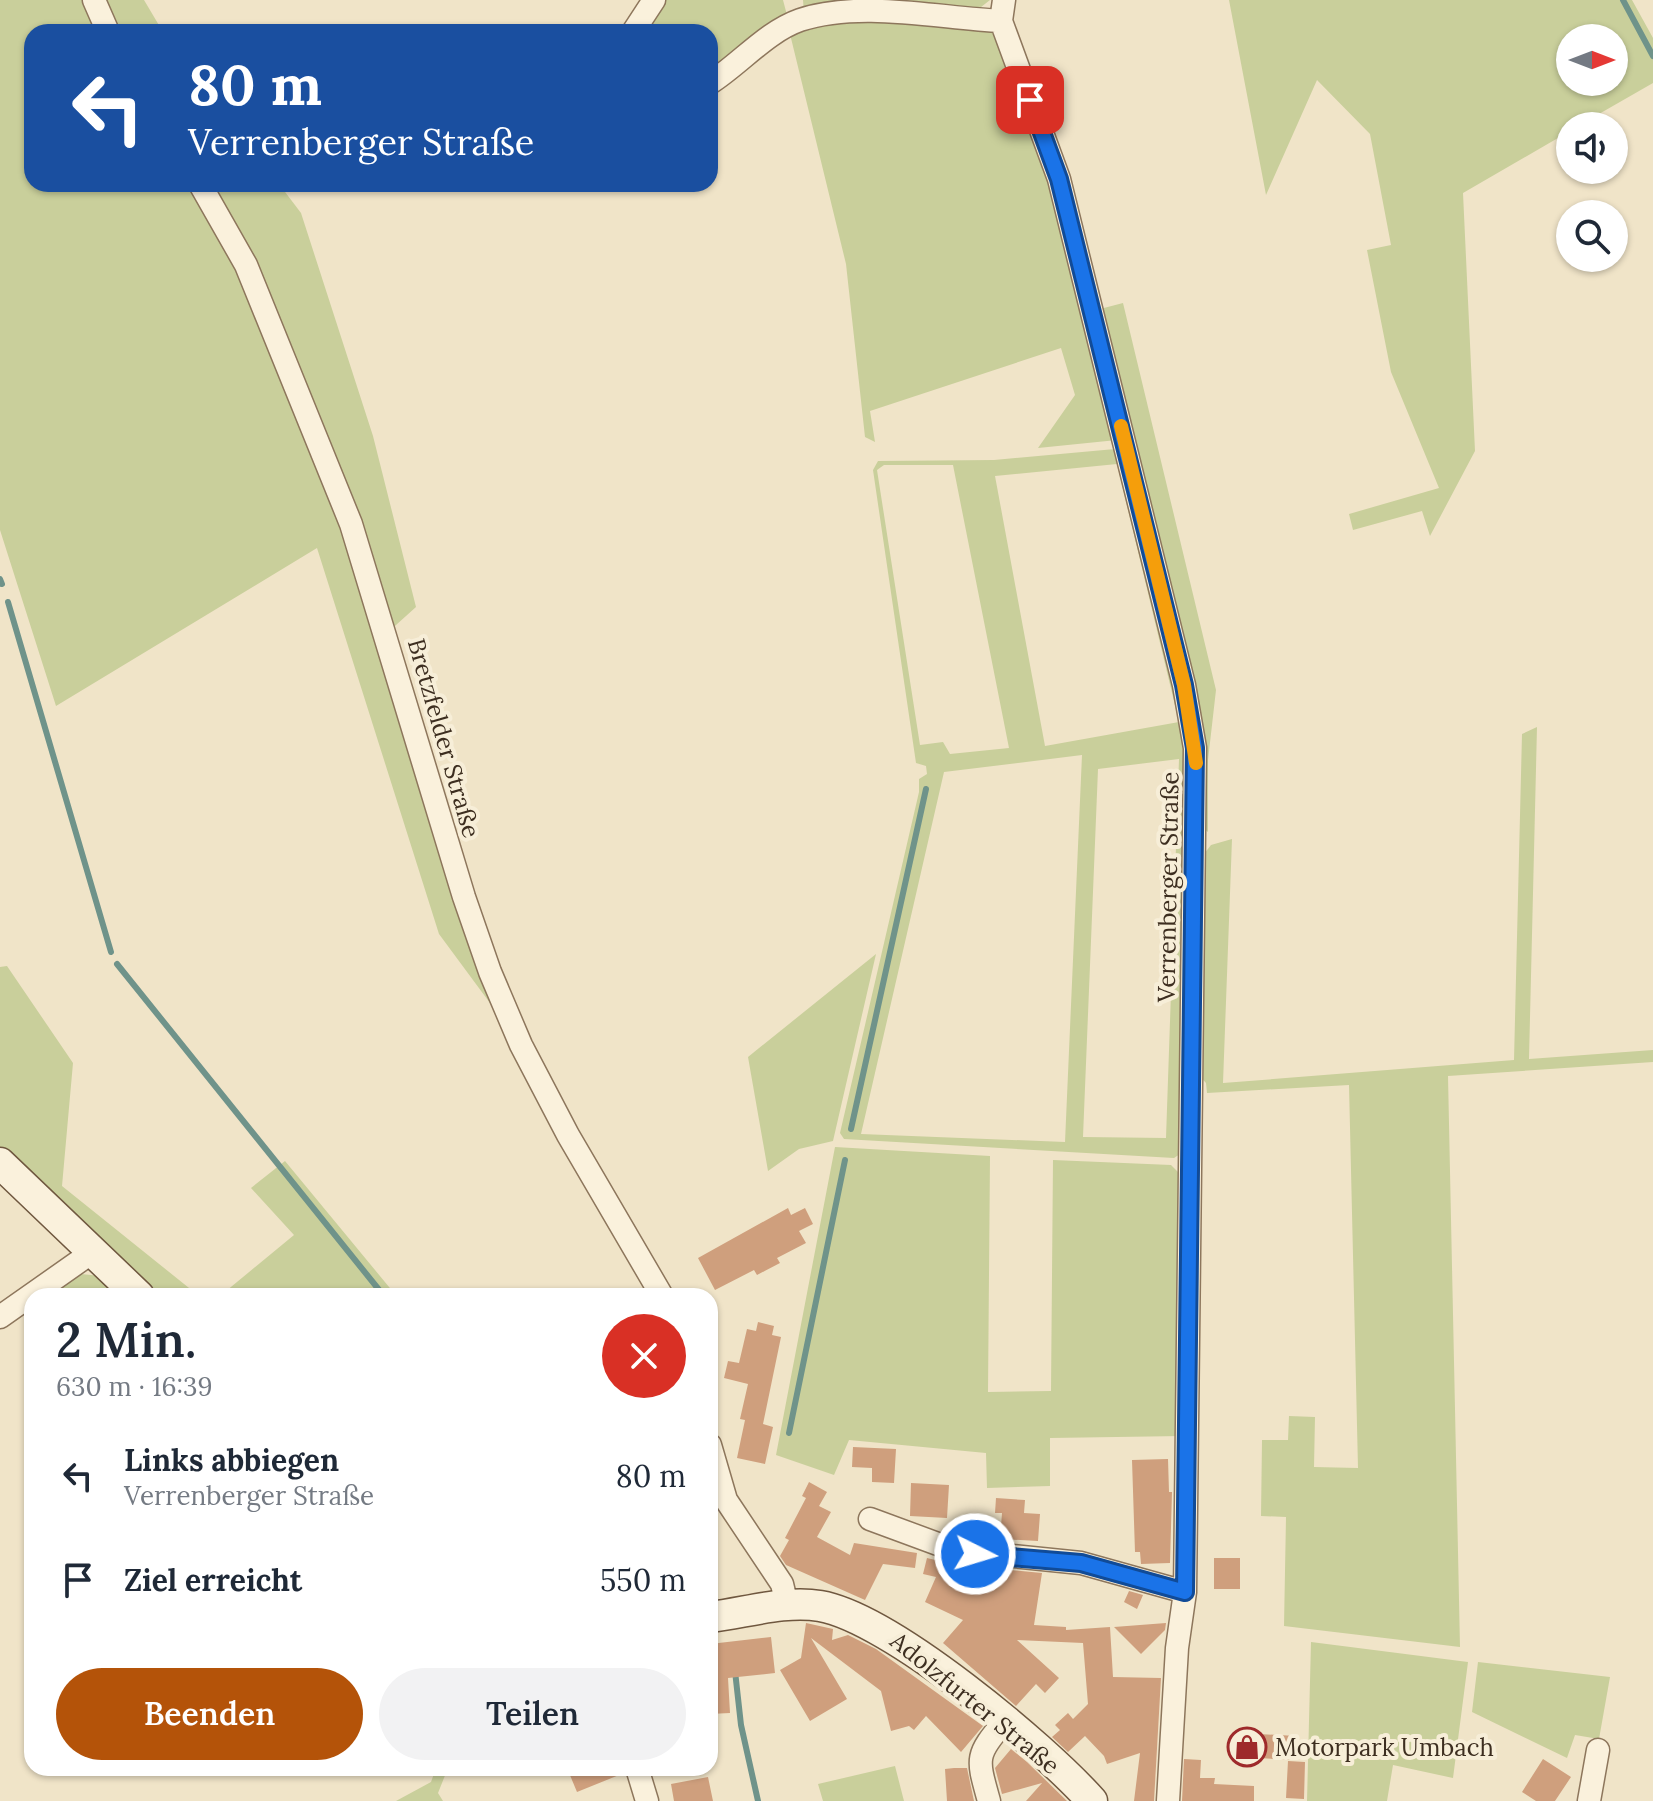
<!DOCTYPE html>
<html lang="de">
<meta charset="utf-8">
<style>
:root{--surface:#fff;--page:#f2f2f3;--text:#1f2937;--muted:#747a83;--accent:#b45309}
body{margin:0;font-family:Lora,serif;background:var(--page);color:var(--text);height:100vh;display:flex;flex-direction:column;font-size:30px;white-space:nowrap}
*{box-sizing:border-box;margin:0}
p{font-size:26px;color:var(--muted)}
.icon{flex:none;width:44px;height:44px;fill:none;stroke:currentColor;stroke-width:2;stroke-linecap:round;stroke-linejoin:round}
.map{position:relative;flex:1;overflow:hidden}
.drawer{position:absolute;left:24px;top:1288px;width:694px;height:488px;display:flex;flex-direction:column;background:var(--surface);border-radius:24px;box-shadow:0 2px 6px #0004}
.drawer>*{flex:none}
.top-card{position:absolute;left:24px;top:24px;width:694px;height:168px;border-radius:24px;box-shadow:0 2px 6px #0004;background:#1a4fa0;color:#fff;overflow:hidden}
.needle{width:52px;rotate:90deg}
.fabs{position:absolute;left:1556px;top:24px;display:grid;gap:16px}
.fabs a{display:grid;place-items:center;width:72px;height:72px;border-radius:50%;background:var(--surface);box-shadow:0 2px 6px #0004;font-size:40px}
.pin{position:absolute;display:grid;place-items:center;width:68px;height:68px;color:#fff;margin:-34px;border-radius:16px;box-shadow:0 4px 12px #0006}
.me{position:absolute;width:88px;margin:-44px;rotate:95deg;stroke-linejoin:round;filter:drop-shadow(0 0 6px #0008)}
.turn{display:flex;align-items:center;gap:28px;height:168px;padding:0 32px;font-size:36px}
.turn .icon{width:104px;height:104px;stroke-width:2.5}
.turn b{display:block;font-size:56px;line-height:68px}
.round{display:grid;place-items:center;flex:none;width:84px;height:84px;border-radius:42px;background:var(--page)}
.summary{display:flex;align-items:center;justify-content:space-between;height:136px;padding:0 32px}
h1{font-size:48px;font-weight:600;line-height:60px}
.cta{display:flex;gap:16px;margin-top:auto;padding:16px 32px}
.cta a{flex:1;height:92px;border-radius:48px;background:var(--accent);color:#fff;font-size:32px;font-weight:600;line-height:92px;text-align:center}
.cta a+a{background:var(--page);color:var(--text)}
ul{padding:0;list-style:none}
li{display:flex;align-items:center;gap:24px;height:104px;padding:0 32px}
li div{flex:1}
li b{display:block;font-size:30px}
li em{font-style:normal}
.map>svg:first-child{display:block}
</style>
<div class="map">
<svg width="1653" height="1801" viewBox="0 0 1653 1801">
<rect width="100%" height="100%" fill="#f0e4c8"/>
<path fill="#c9cf9b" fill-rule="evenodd" d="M0,0H144L163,32H32V184H279L301,213L373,436L416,607L386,634L521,1045L439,934L317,548L56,706L0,530Z
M663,0H783L788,19L710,74V32H642Z
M803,0H990L976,11L804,13Z
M1229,0H1632L1653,38V83L1578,126H1570V131L1463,193L1475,451L1430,536L1422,511L1353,530L1349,514L1439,488L1391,372L1367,250L1391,245L1370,134L1317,80L1266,195ZM1570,38H1614V82H1570Z
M848,15L994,30L1053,181L1117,440L1038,448L1075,395L1061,348L870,411L875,442L865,437L846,264L790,34Z
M1123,303L1216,690L1208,760V832L1203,828L1100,309Z
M1115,449L1121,453L1189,753L1183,1152L1174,1158L844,1139L840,1133L919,792V779L927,774L926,766L916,763L873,470L878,461L994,460ZM1117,464L1179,722L1045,746L995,476ZM884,465H953L1009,748L950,754L943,742L920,745L877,470ZM1082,755L1065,1142L861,1134L944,772ZM1179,759L1166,1138L1083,1137L1098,769Z
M1537,727L1529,1059L1653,1050V1062L1448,1076L1460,1647L1284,1626L1286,1517L1261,1516L1262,1440H1288L1289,1416L1315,1417L1314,1467L1358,1468L1349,1085L1207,1093L1206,1083L1199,1075L1204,854L1211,845L1232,839L1223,1083L1514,1060L1522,734Z
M876,954L833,1141L799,1149L768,1171L748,1057Z
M7,966L73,1063L62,1186L199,1296H152L0,1149V967Z
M835,1147L990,1156L988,1392L1051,1391L1053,1160L1171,1165L1183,1177L1182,1436L1050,1438V1486L987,1488L986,1453L849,1440L834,1475L776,1455Z
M285,1161L394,1293L391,1296H220L294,1235L251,1188Z
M81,1274L101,1276L123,1296H39Z
M1311,1642L1468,1662L1453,1778L1393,1765L1387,1801H1307Z
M1478,1662L1610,1677L1599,1739L1575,1735L1567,1758L1472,1712Z
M895,1766L904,1801H823L818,1784Z
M436,1768H448L438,1793L443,1801H396L431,1782Z"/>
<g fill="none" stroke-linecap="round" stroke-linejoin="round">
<path stroke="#6f938a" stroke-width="6" d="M1623,0L1653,56
M0,579L2,584
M8,602L111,952
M117,964L384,1296
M851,1129L926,789
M789,1433L845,1160
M735,1671L741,1725L758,1801"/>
</g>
<path fill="#cf9f7d" d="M788,1208L791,1215L805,1208L813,1224L799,1231L806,1243L777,1258L780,1263L757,1275L754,1270L715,1290L698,1258Z
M758,1322L774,1326L772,1335L781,1337L763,1424L773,1427L765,1464L737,1458L745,1420L740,1419L748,1384L724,1378L728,1361L739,1363L747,1329L756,1331Z
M853,1447L896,1449L894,1483L872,1482V1468L852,1467Z
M1168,1459L1169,1492H1172L1170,1563L1141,1564L1140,1552H1135L1132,1460Z
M809,1482L827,1492L819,1506L831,1512L817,1537L850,1555L854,1543L917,1553L915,1568L883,1564L865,1600L786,1565L780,1556L789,1540L785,1538L806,1498L802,1496Z
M911,1483L949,1485L947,1518L910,1516Z
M996,1498L1025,1500L1024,1513L1040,1514L1038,1541L1000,1539L1002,1513H995Z
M927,1558L956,1565L1042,1573L1034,1625L1066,1627V1630L1110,1627L1113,1677L1161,1678L1154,1801H1134L1140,1753L1107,1764L1104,1756L1085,1736L1068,1752L1052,1737L1060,1730L1055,1725L1068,1713L1073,1719L1088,1704L1083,1643L1017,1640L1059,1678L1045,1693L1036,1684L1016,1706L943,1643L963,1620L925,1602L936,1577L923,1574Z
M1214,1558H1240V1589H1214Z
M1129,1591L1143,1595L1137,1609L1124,1602Z
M806,1623L833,1629L832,1640L848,1635L876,1649L983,1726L961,1752L926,1716L914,1730L909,1726L891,1731L881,1691L811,1638L847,1699L810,1721L780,1670L801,1658Z
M1166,1623L1165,1630L1141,1654L1114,1627Z
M771,1637L775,1673L728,1678L730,1713L710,1714V1644Z
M1240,1733L1296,1736L1295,1760L1239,1757Z
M1011,1749L1027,1762L1067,1801H1026L1042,1783L1002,1794L995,1768Z
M1184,1759L1201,1760L1200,1778H1215L1214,1784L1254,1786V1801H1182Z
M1543,1759L1571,1777L1555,1801H1536L1522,1792Z
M1288,1761L1305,1762L1304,1799L1286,1798Z
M567,1768H623L624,1773L577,1792Z
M954,1768H967L974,1801H947L945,1769Z
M708,1777L713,1801H674L671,1784Z"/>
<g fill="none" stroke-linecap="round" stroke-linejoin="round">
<g stroke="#8d765c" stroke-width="25">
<path id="street" d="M94,0L108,32
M1004,0L1001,21L1059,179L1184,685L1195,748L1185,1592L1177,1648L1168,1801
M633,32L654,0
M710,83C740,64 766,32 800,20C860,0 938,18 1001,21
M200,184L246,265L351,524L464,897L490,972L521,1045L568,1135L662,1296
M0,1317L91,1253
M710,1445L726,1500L782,1584L787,1605
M870,1519L954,1550L1081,1563L1185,1592
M637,1768L647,1801
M989,1801C977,1758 975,1756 1004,1722
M1589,1801L1598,1750"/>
</g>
<g stroke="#6f573f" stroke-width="33">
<path id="secondary" d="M0,1163L139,1296
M710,1617C745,1613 785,1600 820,1606C890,1618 1043,1746 1092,1801"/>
</g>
<use href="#street" stroke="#faf1dc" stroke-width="22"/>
<use href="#secondary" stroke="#faf1dc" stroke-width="30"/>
</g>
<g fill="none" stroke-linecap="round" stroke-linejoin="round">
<g stroke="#114b97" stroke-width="20">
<path id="route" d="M975,1554L1081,1563L1185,1592L1195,748L1184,685L1059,179L1030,100"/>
</g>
<use href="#route" stroke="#1a73e8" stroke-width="14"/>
<path stroke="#f59e0b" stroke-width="14" d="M1121,426L1184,685L1196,763"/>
</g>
<defs>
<g id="shop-ring" transform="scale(2)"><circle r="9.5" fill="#f7eed8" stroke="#9e2a2b" stroke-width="1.5"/><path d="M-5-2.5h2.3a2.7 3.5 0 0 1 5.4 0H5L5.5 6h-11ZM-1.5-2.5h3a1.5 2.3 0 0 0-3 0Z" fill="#9e2a2b"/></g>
</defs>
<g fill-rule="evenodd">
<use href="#shop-ring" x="1247" y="1747"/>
</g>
<g text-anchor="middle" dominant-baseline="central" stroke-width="8" stroke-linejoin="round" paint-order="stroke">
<g font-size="24" fill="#3d2e20" stroke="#f7eed8">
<text transform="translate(444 738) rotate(74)">Bretzfelder Straße</text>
<text transform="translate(1168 887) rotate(-89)">Verrenberger Straße</text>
<text transform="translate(975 1703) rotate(39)">Adolzfurter Straße</text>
</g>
<g font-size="24" fill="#3d2e20" stroke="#f7eed8" text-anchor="start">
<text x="1275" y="1747">Motorpark Umbach</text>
</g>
</g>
</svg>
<div class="fabs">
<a><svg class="needle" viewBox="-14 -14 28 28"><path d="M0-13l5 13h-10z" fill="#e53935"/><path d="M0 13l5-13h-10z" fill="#747a83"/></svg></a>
<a><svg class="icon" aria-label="sound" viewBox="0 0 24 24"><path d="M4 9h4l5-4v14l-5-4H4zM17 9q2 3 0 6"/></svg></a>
<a><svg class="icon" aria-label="search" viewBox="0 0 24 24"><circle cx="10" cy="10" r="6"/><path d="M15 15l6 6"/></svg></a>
</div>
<div class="pin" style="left:1030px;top:100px;background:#d93025"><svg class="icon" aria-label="arrive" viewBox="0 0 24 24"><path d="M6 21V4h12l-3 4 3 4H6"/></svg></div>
<svg class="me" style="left:975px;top:1554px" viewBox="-20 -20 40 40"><circle r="17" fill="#1a73e8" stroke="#fff" stroke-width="3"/><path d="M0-11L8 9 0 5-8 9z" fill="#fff"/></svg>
<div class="top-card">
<div class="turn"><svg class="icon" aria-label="left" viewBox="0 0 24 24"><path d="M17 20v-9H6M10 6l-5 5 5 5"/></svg><div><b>80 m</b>Verrenberger Straße</div></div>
</div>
<section class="drawer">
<div class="summary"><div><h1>2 Min.</h1><p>630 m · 16:39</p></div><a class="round" style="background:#d93025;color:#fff"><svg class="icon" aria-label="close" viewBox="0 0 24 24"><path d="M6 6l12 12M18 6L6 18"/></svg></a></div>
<ul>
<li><svg class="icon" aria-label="left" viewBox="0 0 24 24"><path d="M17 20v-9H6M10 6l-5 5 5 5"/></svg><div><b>Links abbiegen</b><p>Verrenberger Straße</p></div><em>80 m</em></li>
<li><svg class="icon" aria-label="arrive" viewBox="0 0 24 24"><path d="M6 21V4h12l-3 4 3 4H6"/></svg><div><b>Ziel erreicht</b></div><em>550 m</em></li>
</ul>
<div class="cta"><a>Beenden</a><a>Teilen</a></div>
</section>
</div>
